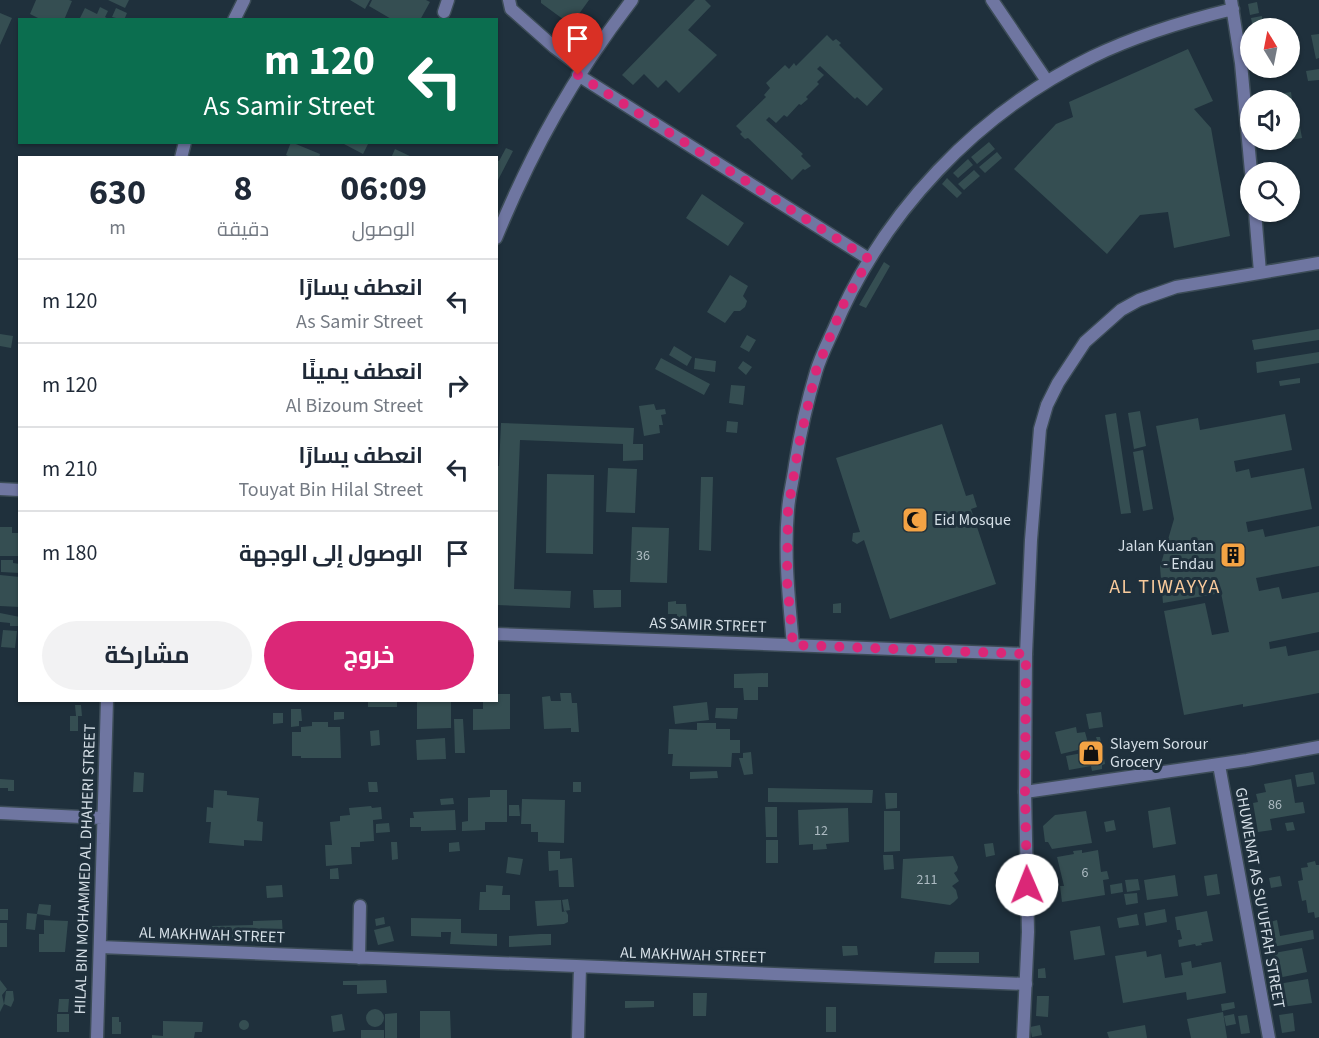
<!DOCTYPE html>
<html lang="ar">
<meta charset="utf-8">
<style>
:root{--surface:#fff;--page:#f2f2f3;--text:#1f2937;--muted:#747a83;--line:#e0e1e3;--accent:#db2777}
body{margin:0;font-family:"Source Sans 3",Cairo,sans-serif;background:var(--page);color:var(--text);direction:rtl;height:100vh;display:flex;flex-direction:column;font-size:22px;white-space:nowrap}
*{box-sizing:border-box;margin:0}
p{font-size:20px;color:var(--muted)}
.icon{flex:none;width:33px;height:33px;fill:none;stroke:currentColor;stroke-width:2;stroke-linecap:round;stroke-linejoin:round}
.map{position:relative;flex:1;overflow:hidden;direction:ltr}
.panel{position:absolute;left:18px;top:156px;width:480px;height:546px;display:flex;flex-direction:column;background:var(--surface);border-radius:0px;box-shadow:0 2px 4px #0004;direction:rtl}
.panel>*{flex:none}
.banner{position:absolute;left:18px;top:18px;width:480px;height:126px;border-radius:0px;box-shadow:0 2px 4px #0004;direction:rtl;background:#0b6e4f;color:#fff;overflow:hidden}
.needle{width:39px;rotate:350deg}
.buttons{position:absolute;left:1240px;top:18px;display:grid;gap:12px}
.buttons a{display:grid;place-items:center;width:60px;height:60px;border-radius:50%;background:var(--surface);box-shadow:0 2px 4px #0004;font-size:30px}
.pin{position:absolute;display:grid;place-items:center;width:51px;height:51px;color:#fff;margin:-62px -26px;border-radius:50% 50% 50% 0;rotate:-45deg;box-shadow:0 0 6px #0007}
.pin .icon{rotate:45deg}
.me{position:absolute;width:66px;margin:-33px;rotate:359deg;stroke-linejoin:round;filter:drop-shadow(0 0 4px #0008)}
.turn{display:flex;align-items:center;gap:21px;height:126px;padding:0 24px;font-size:27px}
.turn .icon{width:78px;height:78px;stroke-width:2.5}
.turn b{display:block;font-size:42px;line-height:51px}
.eta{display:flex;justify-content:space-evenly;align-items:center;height:102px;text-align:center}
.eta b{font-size:36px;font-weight:700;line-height:42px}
.button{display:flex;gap:12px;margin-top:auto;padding:12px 24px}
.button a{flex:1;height:69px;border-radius:36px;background:var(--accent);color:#fff;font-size:24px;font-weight:700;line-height:69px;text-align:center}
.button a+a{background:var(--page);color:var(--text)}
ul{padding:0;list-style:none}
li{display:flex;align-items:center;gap:18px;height:84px;padding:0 24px;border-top:2px solid var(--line)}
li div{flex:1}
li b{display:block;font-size:22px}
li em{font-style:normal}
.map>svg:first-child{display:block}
</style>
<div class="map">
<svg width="1319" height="1038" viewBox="0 0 1319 1038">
<rect width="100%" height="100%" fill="#1f303c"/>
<path fill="#354e52" d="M36,0H69L72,1L64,20H42L30,14Z
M108,0H129L125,8Z
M350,0H370L365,9Z
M372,0H426L430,2L420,20H393L369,6Z
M541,0H589L571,25L541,3Z
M695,0H705L711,6L688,30L717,55L679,93L666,80L658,88L644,74L633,85L622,75Z
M1257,2L1259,13L1250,15L1248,4Z
M100,7L108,11L105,17L110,20H79L85,8L97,14Z
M116,8L127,13L124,20L112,17Z
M0,13L12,18L0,45Z
M1262,16L1264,27L1253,28L1251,18Z
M1319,34V58L1316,59L1311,35Z
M827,35L833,41L836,39L841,43L839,45L883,89L867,106L857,97L855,99L820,66L817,69L824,75L817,82L819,84L806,97L808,99L801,105L799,104L787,117L784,115L776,123L769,117L766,120L803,154L801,156L811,166L805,170L803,169L792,180L748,138L745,139L740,134L742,132L736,126L766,97L764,95L770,88L766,83L785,65L789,69L794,63L796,66Z
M1188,49L1213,101L1194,109L1211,128L1230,236L1174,248L1168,212L1140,215L1107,254L1014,169L1056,124L1073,117L1069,102Z
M1319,69V80L1308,81L1306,71Z
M1291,92L1292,100H1268L1267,96Z
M1297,110L1302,138L1290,140V111Z
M291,142L320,154L319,158H292L286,155Z
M345,142H369L363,154L344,144Z
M989,142L995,149L977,164L971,157Z
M506,148L513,151L496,184V160L499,161Z
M395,149L414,158H391Z
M997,152L1002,158L985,173L979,167Z
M968,159L973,165L958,178L953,173Z
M974,170L980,176L964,190L958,184Z
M947,178L962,193L957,198L942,184Z
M702,194L744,223L728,246L686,218Z
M884,262L890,266L866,308L859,305Z
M730,275L748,286L743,296L747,301L745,307L740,311H734L725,323L707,312Z
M1319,329V340L1254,350L1252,340Z
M0,334L13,336L11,348L0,346Z
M747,335L756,340L749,352L740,347Z
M674,346L692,357L687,366L669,355Z
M1319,352V363L1257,373L1256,362Z
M661,358L710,384L704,395L655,369Z
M695,358L716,361L715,372L694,369Z
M743,361L752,367L746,375L738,368Z
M1300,378V383L1280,386L1279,381Z
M731,385L745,386L743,405L729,403Z
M654,404L656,410L665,409L666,414L661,415L663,425H659L660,433L644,436L639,406Z
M1140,411L1146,446L1134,449L1128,413Z
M1116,413L1131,513L1121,514L1105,415Z
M1285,414L1292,450L1234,461L1236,472L1249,469L1251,478L1304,468L1312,509L1246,522L1248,532L1263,529L1265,537L1319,526V566L1256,578L1259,591L1279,587L1282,599L1319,592V632L1269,642L1270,649L1286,646L1288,656L1319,650V693L1243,707V704L1184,715L1164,611L1205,603L1212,635L1229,632L1221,593L1163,603L1160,567L1174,519L1156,426L1198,418L1200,430Z
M727,421L738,422L737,433L726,432Z
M501,423L634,428L633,444H643V460L623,461V444L520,440L514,589L571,591L570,608L496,605V466H499Z
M942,424L966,496L973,494L977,507L971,509L996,584L890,619L864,540L857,544L852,541L853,533L860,532L836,458Z
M1143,450L1153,509L1143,511L1133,452Z
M608,468L637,469L635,513L606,512Z
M547,474L594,475L593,554L546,553Z
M701,477H713L711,551L699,550Z
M0,527H12V533H20V556H0Z
M632,527L669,528L667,583L630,582Z
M1,560H13V563L20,564V573L1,572Z
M0,575L20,577V607L0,606Z
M593,590H621V607L594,608Z
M676,601V604H686L687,618L677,619V614H668V602Z
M841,603V613H833V604Z
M0,613L20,617V626H10V623L0,622Z
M3,630L17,631L15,648L1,647Z
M957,657V663H935V658Z
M768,673V687H758V700H744L743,688H734V674Z
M560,693H571L572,703H577L579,732H571V728L544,729L542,697L550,696L551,701H561Z
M496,694H510V729L473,730V709H483V700H496Z
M368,700H397V707H368Z
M417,700H451V728L417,729Z
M707,702L709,720L675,724L673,706Z
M75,705H81L82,716H78V731H70V716H76Z
M716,708H738L737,719L715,718Z
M291,709H301L302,721H299V726L291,727Z
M334,712H344V719L334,720Z
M1101,712L1103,727L1089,729L1086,714Z
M273,713H283V723L273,724Z
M454,719H463L465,753H455Z
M312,722H328V727H340L341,758H301V756H292V732H301V727L312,726Z
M697,723H716V729H730V740H740V753H732L731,767L672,766L673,754H668L669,729L697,730Z
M1076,727L1077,733L1085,732L1088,743L1081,745L1082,749L1061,754L1055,732Z
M379,730L380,745L371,746L370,731Z
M1096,737H1100L1105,764L1102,765V769L1092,771L1091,766L1069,770L1066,756L1093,751L1091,742L1097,740Z
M445,738L446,759L417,760L416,740Z
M751,752L753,774L744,775L739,758H743V753Z
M717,771L718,778L690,779V772Z
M134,772L144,773L143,792H133Z
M1313,772L1315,784L1297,787L1295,775Z
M0,779L14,780V791H8V788H0Z
M1291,779L1295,803L1303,802L1305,813L1270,819L1272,830L1258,832L1253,803L1258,802L1256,794L1266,792L1264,784Z
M368,782H377L378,792H369Z
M573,782H581V792H573Z
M768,788L873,790L872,803L768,802Z
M214,790L227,791V795L259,798L257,821L263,822L262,841L244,840V846L209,843L211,822H206L207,807L213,808Z
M490,790H507V822H485V830L462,831V822L468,821V798L490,797Z
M885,793H897V808L886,809Z
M453,798L454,804L441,805L440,799Z
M522,799L565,800L564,843L538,842V832H531V824H521Z
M509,805H519L520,816H509Z
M371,806L372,808L381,807L382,819L373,820L374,841L360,842V847H351L352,864L326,866L325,845H332L330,822L340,821V816L350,815L349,808Z
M765,807H777V837H766Z
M1170,807L1176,844L1153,848L1148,811Z
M848,808L849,842L826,844L827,849L813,850V844L799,845L798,810Z
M455,810L456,830L421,831V827H410V818H414L413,812Z
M884,811H900V851L884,852Z
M1086,811L1092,843L1052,849L1048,842H1045L1043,826L1055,815Z
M1114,820L1116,830L1106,832L1104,822Z
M1293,822L1295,830L1287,831L1285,823Z
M389,823L390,832L376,833V824Z
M766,840H778V863H766Z
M391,842H397L398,859L392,860Z
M459,842L460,851L449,852V843Z
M993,843L995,855L986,857L984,844Z
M1082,850V853L1098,850L1101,872L1107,871L1109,879L1103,880L1105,895L1062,902L1060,886H1064L1057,857L1074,854L1073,851Z
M548,851H560V859L572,858L574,887H559L558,870L549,871Z
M883,855H893L894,869L884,870Z
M953,856L958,867L957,871L954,873L959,881L952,886L956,890L958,898L954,902L950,905L901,898L903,859Z
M508,857L523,859L520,875L506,873Z
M1315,861L1316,865H1319V917L1315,918L1314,912L1308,913L1306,900L1302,901L1298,881L1303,880L1301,868L1308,867L1307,863Z
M338,868L339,879H330V869Z
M1217,874L1220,894L1207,896L1204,876Z
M1175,875L1178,896L1147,900L1144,880Z
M1280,876L1282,886L1271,888L1269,878Z
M1138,879L1140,890L1127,892L1125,880Z
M1122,883L1123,892L1111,894L1110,885Z
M282,885L283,897L267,898L266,886Z
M486,885L503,886L502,895H510V910H479L480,892H486Z
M1137,893L1138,903L1126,905L1124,894Z
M568,899L570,910L564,911L562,900Z
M561,900L562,912L566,911L568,915V922L564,924L537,926L535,901Z
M39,904L51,905L50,916L37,914L35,930L26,929L27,913L37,914Z
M0,909H8V920H0Z
M1165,909L1167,922L1146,926L1144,913Z
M1207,911L1213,941L1201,943L1202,945L1196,946L1195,944L1179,947L1178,940L1182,939L1180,930H1177L1175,917Z
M1137,914L1139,925L1119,928L1117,918Z
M384,917L385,924L376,926L375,919Z
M411,918L461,919V933L497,934V946L450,944L451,932H441V937L411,936Z
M44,920L68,921L65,952H39V934H44Z
M282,920L283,938L213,939L212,926L253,925V921Z
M1277,920L1280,936L1313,930L1314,939L1267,948L1265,938H1268L1266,923Z
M0,923H7V947H0Z
M390,926L394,941L378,945L374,930Z
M1100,926L1105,955L1074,960L1070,931Z
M540,934H551V945L509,947V936Z
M842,946H857L858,955L843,956Z
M1302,948L1307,972L1278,978L1276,966L1269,967L1268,960L1275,958L1274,953Z
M1146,951L1147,957L1161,954L1165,978L1183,975L1181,963L1191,961L1192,968L1221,962L1226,993L1187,1000L1186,992L1123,1003L1115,956Z
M935,952H979V963H934Z
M1045,968L1046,978H1038V969Z
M1308,979L1312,1003L1282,1007L1280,998L1273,999L1272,990L1279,989L1278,984Z
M0,980L7,989L2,995L4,1004L0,1012Z
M386,980L387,993L357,994V985H343V981Z
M6,991H13L14,1000L11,1007L4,1004Z
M693,993H707L706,1016H693Z
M1037,996H1049L1048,1017L1036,1016Z
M59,999H69L68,1012H58Z
M625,1001H654V1007L625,1008Z
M1234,1002L1235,1008L1222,1011L1221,1004Z
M826,1007H836V1032H826Z
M366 1018a9 9 0 1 1 18 0a9 9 0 1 1-18 0Z
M420,1011H450L451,1038H420Z
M1223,1012L1227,1038H1191L1187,1019Z
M397,1013V1038H385V1014Z
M1293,1013L1295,1031L1282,1033L1279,1015Z
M57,1014H69V1032H57Z
M342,1014L345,1030L333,1032L331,1016Z
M1234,1014L1236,1024L1226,1026L1224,1016Z
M1247,1015L1250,1033L1241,1034L1238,1016Z
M112,1017H119V1022H121V1034H112Z
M239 1025a5 5 0 1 1 10 0a5 5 0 1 1-10 0Z
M163,1021L203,1022L202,1032H195L194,1038H152V1035L163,1036Z
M1040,1025L1042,1035L1032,1037L1030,1027Z
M1145,1025L1147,1038H1109L1107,1032Z
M361,1030H384V1038H361Z"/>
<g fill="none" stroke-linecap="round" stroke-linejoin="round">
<g stroke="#3c4c57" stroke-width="15">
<path id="minor" d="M509,0L511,9L554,47L582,68
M992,0L1047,81
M1231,0L1241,63L1251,172
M444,12L448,0
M234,20L244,0
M578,75L869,259
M181,158L185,142
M1255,212L1260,272
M496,238C533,148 573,77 632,0
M0,489L20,490
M496,634L1026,654
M793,645C789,601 784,555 788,510C789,495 793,480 795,465C800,434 807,402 816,372C820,358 827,344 833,331C882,213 977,113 1092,57C1137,35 1184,21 1233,9
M1219,765L1269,1038
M1025,792L1247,760L1319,747
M0,813L102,818
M100,947L1026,984
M359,958L360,906
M97,1038L107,700
M578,1038L580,967"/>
</g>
<g stroke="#3c4c57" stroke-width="15">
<path id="tertiary" d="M1023,1038L1028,932L1025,792L1026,654L1031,540L1040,429L1047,405L1058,383L1085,342L1121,310L1139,300L1176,287L1319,263"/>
</g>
<use href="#minor" stroke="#6f76a1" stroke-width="12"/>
<use href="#tertiary" stroke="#6f76a1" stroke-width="12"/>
</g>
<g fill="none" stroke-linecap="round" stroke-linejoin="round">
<path stroke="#db2777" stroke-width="10" stroke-dasharray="0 18" d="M578,75L869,259L843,305L816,371L799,444L788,510L787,580L793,645L1026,654L1025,792L1027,885"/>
</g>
<defs>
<g id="mosque-square" transform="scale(1.35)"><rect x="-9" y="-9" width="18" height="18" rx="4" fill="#f4a344" stroke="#1f303c"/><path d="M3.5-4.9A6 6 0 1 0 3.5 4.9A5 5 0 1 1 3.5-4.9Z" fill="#111"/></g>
<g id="building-square" transform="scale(1.35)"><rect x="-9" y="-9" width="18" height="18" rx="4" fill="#f4a344" stroke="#1f303c"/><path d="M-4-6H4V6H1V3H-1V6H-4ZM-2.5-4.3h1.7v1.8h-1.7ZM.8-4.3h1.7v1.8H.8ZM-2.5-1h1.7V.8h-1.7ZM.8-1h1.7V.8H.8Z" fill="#111"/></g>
<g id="shop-square" transform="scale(1.35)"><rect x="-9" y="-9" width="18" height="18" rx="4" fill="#f4a344" stroke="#1f303c"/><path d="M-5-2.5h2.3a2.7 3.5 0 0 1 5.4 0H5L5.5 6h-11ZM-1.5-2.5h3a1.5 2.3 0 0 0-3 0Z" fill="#111"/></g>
</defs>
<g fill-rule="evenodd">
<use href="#mosque-square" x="915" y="520"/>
<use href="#building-square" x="1233" y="555"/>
<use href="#shop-square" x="1091" y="753"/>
</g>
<g text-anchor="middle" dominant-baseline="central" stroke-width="6" stroke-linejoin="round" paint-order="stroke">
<g font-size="14" fill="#adbbc2">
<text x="643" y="556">36</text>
<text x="1275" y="805">86</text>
<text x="821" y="831">12</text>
<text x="1085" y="873">6</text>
<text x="927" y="880">211</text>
</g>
<g font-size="16" fill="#d5dfe7" stroke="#1f303c" text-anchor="start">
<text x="934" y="520">Eid Mosque</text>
<text x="1214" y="546" text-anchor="end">Jalan Kuantan<tspan x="1214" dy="18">- Endau</tspan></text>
<text x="1110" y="744">Slayem Sorour<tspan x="1110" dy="18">Grocery</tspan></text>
</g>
<g font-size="16" fill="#d5dfe7" stroke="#1f303c">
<text transform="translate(708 625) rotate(2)">AS SAMIR STREET</text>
<text transform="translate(85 869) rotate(-88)">HILAL BIN MOHAMMED AL DHAHERI STREET</text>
<text transform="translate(1260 898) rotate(80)">GHUWENAT AS SU'UFFAH STREET</text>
<text transform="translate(212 935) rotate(2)">AL MAKHWAH STREET</text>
<text transform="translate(693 955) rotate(2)">AL MAKHWAH STREET</text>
</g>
<g font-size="20" letter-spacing="1.5" fill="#f8ca9c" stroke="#1f303c">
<text x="1165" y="587">AL TIWAYYA</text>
</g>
</g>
</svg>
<div class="buttons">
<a><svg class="needle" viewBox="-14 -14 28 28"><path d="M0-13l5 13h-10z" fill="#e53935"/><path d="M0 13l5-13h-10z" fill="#747a83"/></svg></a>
<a><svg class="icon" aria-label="sound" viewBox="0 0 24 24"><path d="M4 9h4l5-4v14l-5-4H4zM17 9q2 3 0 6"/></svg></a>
<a><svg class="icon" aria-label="search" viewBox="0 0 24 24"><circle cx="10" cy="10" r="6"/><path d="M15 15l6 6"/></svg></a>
</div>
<div class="pin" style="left:578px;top:75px;background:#d93025"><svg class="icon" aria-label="arrive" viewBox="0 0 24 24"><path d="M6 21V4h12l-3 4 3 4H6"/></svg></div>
<svg class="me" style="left:1027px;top:885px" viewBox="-20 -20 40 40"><circle r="19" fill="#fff"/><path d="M0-13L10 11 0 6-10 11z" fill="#db2777"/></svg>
<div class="banner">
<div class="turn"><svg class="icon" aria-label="left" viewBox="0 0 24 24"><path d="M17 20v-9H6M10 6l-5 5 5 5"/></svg><div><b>120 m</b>As Samir Street</div></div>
</div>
<section class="panel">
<div class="eta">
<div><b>06:09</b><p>الوصول</p></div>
<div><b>8</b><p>دقيقة</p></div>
<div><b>630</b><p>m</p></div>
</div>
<ul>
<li><svg class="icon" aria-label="left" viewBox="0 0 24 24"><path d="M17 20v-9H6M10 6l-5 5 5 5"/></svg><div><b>انعطف يسارًا</b><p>As Samir Street</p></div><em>120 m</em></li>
<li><svg class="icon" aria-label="right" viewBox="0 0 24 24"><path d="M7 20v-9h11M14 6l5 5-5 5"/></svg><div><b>انعطف يمينًا</b><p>Al Bizoum Street</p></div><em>120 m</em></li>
<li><svg class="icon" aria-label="left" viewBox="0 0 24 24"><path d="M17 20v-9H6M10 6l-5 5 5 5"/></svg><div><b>انعطف يسارًا</b><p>Touyat Bin Hilal Street</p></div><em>210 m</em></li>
<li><svg class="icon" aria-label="arrive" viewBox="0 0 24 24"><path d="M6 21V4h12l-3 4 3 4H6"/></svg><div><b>الوصول إلى الوجهة</b></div><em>180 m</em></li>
</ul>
<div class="button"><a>خروج</a><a>مشاركة</a></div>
</section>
</div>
